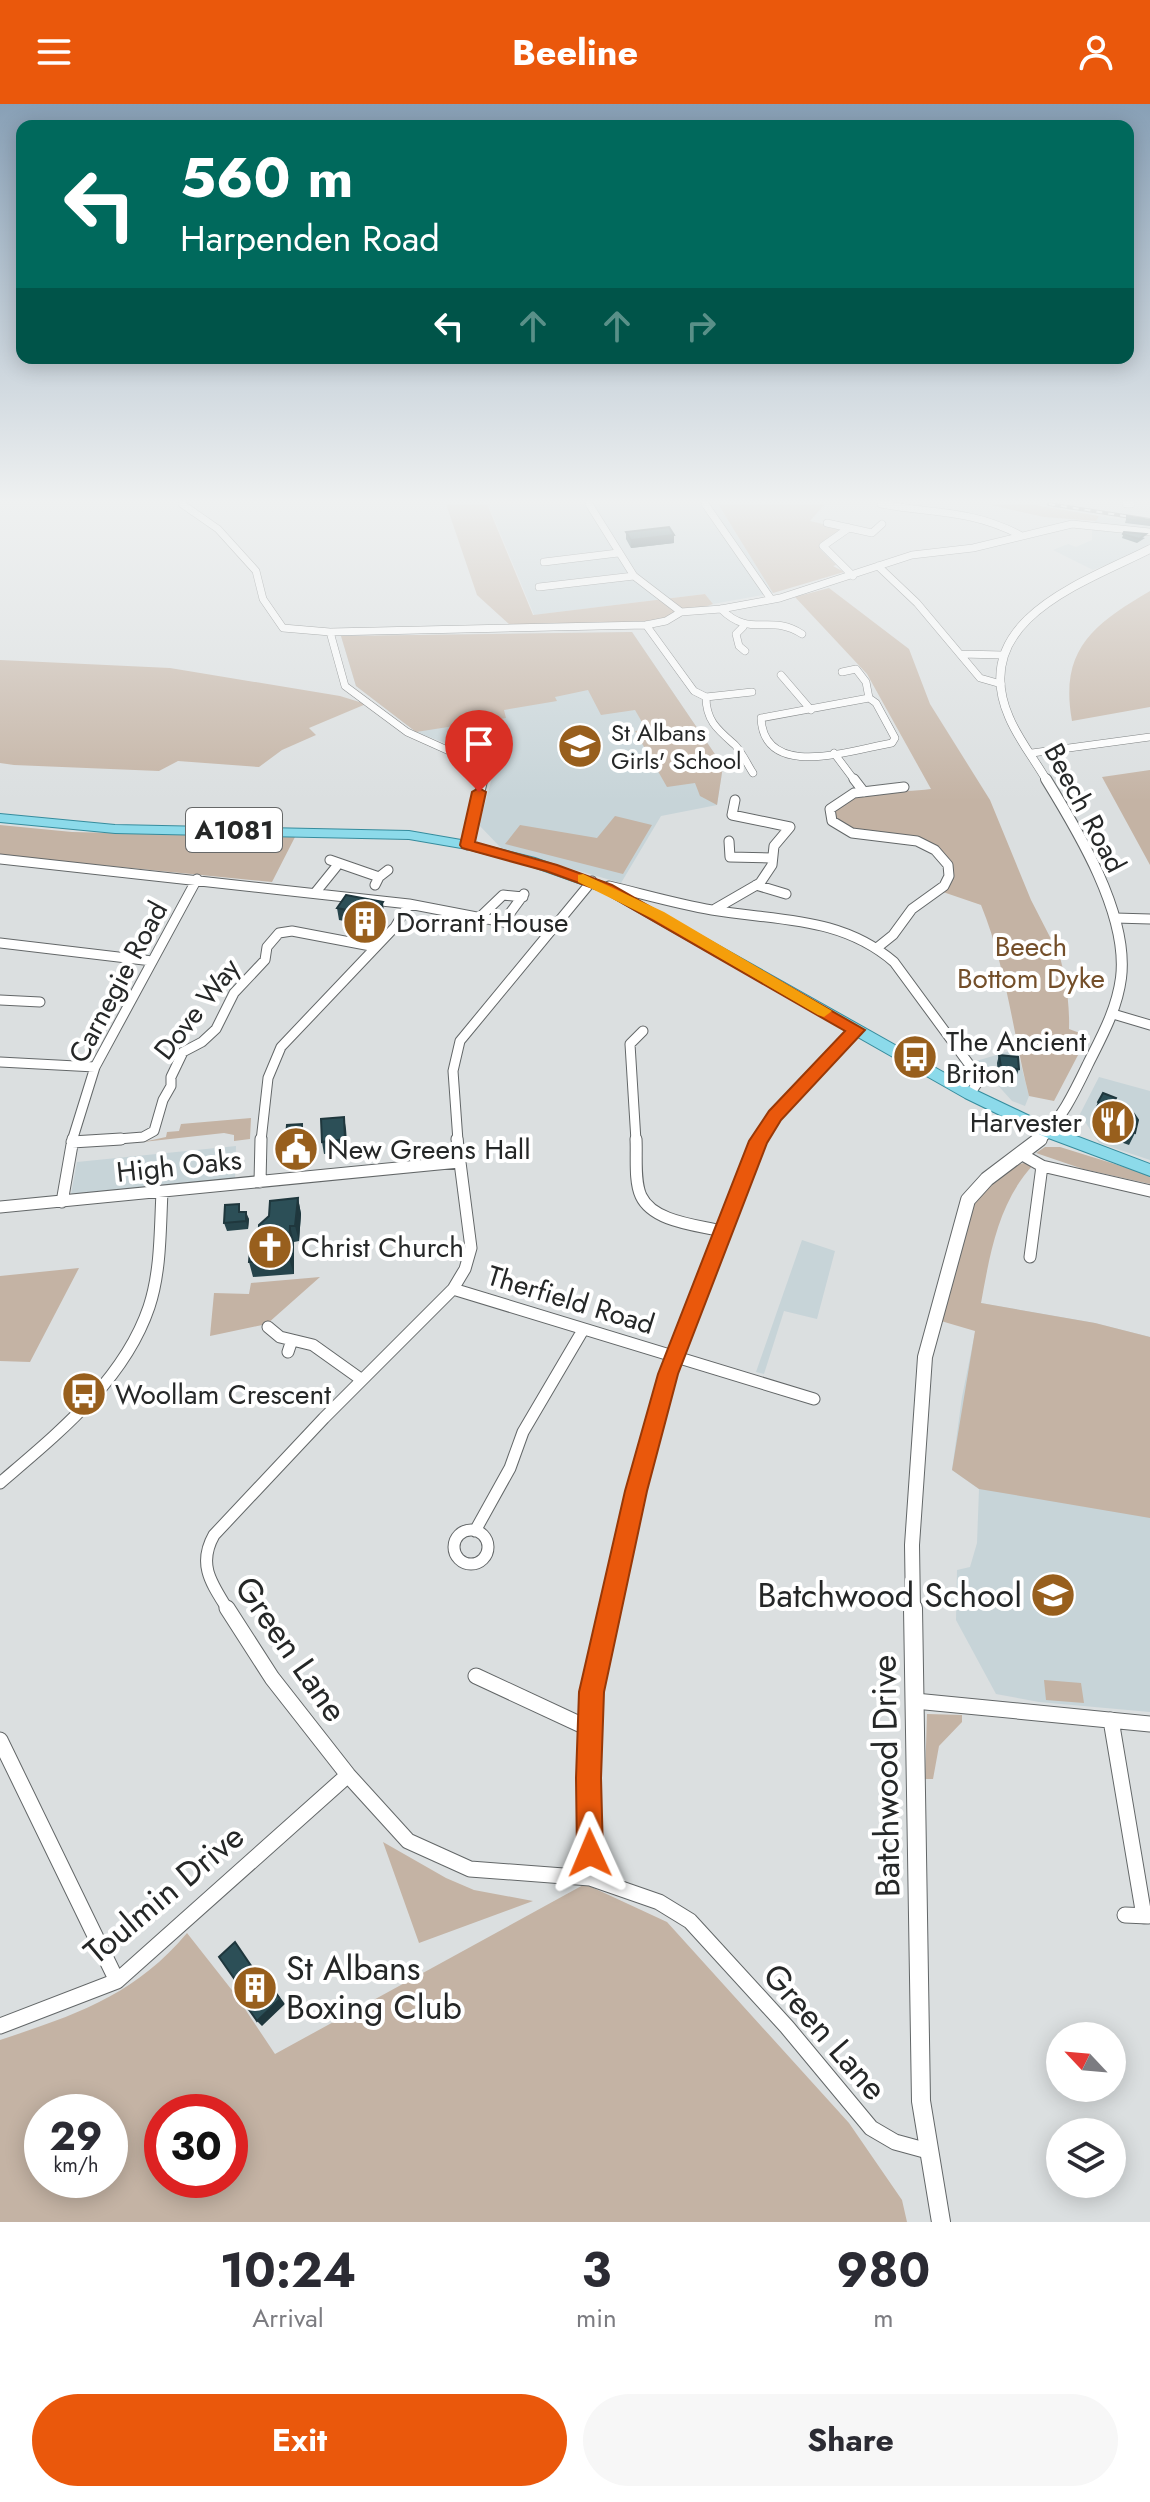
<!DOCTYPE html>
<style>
:root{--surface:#fff;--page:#f7f7f7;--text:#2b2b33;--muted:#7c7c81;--accent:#ea580c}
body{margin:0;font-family:Jost,sans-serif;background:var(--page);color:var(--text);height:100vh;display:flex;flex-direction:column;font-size:30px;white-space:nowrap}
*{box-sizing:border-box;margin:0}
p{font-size:26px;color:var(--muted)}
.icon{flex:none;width:44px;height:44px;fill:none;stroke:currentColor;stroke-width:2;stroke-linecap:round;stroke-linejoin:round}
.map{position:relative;height:2118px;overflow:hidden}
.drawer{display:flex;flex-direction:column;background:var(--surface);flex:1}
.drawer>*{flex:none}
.guide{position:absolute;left:16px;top:16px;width:1118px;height:244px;border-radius:16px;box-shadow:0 4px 20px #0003;background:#00695c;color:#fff;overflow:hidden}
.needle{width:52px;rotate:296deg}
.buttons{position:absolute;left:1046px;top:1918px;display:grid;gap:16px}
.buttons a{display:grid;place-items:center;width:80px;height:80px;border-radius:50%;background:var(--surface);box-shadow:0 4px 20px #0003;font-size:40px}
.speed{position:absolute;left:24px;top:1990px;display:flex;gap:16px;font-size:40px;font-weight:700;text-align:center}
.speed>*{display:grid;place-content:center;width:104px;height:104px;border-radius:50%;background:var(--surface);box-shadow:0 4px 20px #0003;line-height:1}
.speed small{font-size:20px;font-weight:400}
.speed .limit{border:12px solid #d22;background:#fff;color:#111}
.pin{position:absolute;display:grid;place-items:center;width:68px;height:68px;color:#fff;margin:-82px -34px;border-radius:50% 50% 50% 0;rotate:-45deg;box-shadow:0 0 8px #0007}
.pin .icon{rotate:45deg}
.me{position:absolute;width:88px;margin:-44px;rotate:359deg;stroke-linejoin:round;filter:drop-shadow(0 0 6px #0008)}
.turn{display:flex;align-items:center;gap:28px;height:168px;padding:0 32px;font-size:36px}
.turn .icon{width:104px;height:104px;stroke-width:2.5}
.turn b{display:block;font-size:56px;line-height:68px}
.lanes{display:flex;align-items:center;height:76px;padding:0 32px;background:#0003;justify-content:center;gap:40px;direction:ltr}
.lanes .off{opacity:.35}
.eta{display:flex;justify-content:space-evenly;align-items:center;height:136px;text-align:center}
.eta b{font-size:48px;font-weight:700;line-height:56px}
.button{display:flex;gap:16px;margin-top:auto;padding:16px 32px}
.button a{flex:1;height:92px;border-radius:48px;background:var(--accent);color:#fff;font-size:32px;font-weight:700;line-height:92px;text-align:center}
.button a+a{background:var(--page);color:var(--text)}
header{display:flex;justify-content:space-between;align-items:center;height:104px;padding:0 32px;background:var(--accent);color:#fff;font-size:36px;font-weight:700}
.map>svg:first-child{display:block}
</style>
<header><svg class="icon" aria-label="menu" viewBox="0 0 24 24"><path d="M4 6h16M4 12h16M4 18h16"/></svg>Beeline<svg class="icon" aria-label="person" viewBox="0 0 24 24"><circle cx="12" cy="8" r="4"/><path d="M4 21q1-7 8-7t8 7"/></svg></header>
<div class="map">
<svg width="1150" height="2118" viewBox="0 0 1150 2118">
<rect width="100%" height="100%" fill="#dbdfe0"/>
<path fill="#c7d4d8" d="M488,400H718L773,489L713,500L705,490L534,511Z
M1099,412L1150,420V440L1138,448L1093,466L1053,446L1068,440L1076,443L1092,436V421Z
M632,528L723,662L717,701L661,712L621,779L502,745L479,721L492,674L501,664L497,659L416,628L356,582L341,532Z
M1017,945L1029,992L1025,1002L1012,997L976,957Z
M1099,973L1150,987V1056L1099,1039L1080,1010Z
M236,1042L235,1075L71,1090L77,1058Z
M802,1136L835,1147L817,1215L784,1207L764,1270L756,1268Z
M981,1199L1095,1219L1150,1233V1608L1039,1598L996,1590L956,1516L957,1466L970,1463L977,1439L979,1385L952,1366L962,1293Z"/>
<path fill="#c4b3a4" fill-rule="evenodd" d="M446,400H487L533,511L705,490L713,500C649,526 578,521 511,522L477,491Z
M718,400H825L810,417L844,425L820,445L836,461L833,462L844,468L773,489Z
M986,400H1029L1099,412L1096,417L1044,413Z
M829,484L909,545L930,600L990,696L1031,796L1050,833L1054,834C1064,862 1070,895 1069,925L1088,932L1054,997L1029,992C1013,929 1006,862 981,801L943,788L952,778V762L902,731L863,729L837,719L833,707C858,681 899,690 931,685L867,570L795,493Z
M1150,487V603L1072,617C1059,545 1094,520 1150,487Z
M632,528L723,662L717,701L700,692L695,679L667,683L635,627L646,625L635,606L601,611L588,586L555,593L557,597L504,606L506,614L416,628L356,582L341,532Z
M0,556L170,564L340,592L366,600L309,624L316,631L282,646L259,663L178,657L159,667L14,661L0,659Z
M1150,666V761L1102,673Z
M615,712L652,721L623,770L505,740L520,721L597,734Z
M0,721L72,728L295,733L272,778L0,751Z
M251,1014L250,1035L234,1037V1031L224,1029L143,1038L166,1033L167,1028L179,1027L181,1020Z
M1045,1043H1060L1150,1071V1080L1083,1065L1036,1049Z
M1028,1058L1033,1061C998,1099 990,1150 981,1199L1095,1219L1150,1233V1414L979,1385L952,1366L975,1227L941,1217L970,1108C980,1087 1005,1062 1028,1058Z
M79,1164L30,1258L0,1257V1172Z
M320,1173L267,1220L210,1232L214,1189L249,1190L251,1179Z
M1044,1576L1081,1579L1084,1599L1046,1596Z
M927,1610L962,1611V1618L939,1642L933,1675H925Z
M383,1738L446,1774L474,1786L533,1797L419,1839Z
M585,1780L667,1818L849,2019L902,2096L907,2118H0V1936C75,1911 134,1892 187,1829L235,1890L275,1950ZM42,2008H110V2076H42ZM162,2008H230V2076H162Z"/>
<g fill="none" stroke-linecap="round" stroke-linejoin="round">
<g stroke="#636768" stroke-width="8">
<path id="minor-far3" d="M182,400L218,425L256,467L263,495L283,524L330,528L646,521L666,517L681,508L721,505L780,494L912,451L973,444L1072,420L1150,428
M589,400L634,472L681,508
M705,400L771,495
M881,400C933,410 970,405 1020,431
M1126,400H1131
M827,419L872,429L882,420
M849,424L823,442L853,472
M544,458L618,449
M878,462L917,499L980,574L1001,580
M539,483L634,472
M721,505C751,535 770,509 802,530
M646,521L694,587L706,593L752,588
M743,523L736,530L739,542L745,547
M330,528L345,582L407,628L476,659L482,665V677
M961,550L1003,551
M842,568L856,565L866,578L869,594
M781,571L811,606
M706,593C706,617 718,626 735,641C742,648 747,660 753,669
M869,594L876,599L895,634L892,639C854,645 764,678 761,614Z
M834,649L855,677
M1032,649L1150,633"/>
</g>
<g stroke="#636768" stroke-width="11">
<path id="minor-far2" d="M854,675L864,688
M729,737L730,753L772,754
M467,741L483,675
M0,755L409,800L550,827
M330,756L379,773L375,781
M379,773L388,766
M756,781L786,790
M609,782C643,790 677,800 712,806C777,817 841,812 894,858L980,975L970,990
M315,789L336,763
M715,805L760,779L772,761L774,742L790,723L732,711L735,696
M510,809L524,790
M479,814L503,791L523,793
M1115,814L1150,815
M0,839L152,857
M878,843L893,831L912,805L944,782L949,772L948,761L935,746L917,737L852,729L832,717L830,705L854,689L904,683
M0,896L40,898
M1113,910L1150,921
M0,958L95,963
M72,1037L95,963L197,775
M93,1037L143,1033L154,1027L163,996L171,982V973L183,948L202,938L216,925L234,889L265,856L267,843L279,829L292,827L376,843
M261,1037L268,974L281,943L395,823L409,800
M458,1037L453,967L460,937L592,777
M636,1037L630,940L643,927
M758,1037L775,1012L856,926"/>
</g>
<g stroke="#636768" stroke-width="13">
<path id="minor-far1" d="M636,1035C637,1051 634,1077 641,1092C653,1118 697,1121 721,1127
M72,1038L121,1035
M1021,1050L1042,1062L1150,1087
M260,1078L261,1035
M62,1098L73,1035
M0,1103L459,1058
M1030,1153L1042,1062
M453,1185L814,1295
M268,1223L280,1233L313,1241L362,1276
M288,1248L292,1236
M0,1379C57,1330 124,1277 149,1203C161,1167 160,1126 162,1088
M454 1443a17 17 0 1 1 34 0a17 17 0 1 1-34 0Z
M475,1427L510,1364L523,1328L583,1226
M228,1506C212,1480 197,1461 214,1431L324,1314L453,1185L465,1165L471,1144L457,1035
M610,1506L636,1387L668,1270L760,1035"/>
</g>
<g stroke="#636768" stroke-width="17">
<path id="minor" d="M227,1504L272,1574L348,1671L408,1737L470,1765L590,1774L659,1798L690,1817L787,1923L871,2024L895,2038L928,2047
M476,1572L590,1625
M915,1597L1150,1620
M1111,1616L1144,1812
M0,1636L117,1877
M590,1774L588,1674L592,1588L610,1504
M1125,1811L1148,1812
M0,1922L117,1877L348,1671"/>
</g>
<g stroke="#636768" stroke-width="9">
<path id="tertiary-far3" d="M1047,677C1035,656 1018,635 1009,613C967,516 1085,478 1150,445"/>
</g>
<g stroke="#636768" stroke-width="12">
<path id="tertiary-far2" d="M1038,1037C1060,1019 1076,985 1088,960C1102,932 1117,905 1121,874C1129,811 1078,727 1046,675"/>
</g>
<g stroke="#636768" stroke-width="16">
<path id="tertiary-far1" d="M913,1506L912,1441L925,1253L968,1096L987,1075L1040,1035"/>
</g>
<g stroke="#636768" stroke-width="20">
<path id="tertiary" d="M913,1504L921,1997L941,2118"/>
</g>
<g stroke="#368c9d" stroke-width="2">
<path id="primary" d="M0,710L115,721L409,727L467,737L535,754L611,781L975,986L1055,1024L1150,1060V1072L1043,1032L965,994L601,787L525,760L467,745L409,735L115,729L0,718Z"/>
</g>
<use href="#minor-far3" stroke="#fff" stroke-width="7"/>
<use href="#minor-far2" stroke="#fff" stroke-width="9"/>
<use href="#minor-far1" stroke="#fff" stroke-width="11"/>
<use href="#minor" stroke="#fff" stroke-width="15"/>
<use href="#tertiary-far3" stroke="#fff" stroke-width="8"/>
<use href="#tertiary-far2" stroke="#fff" stroke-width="10"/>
<use href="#tertiary-far1" stroke="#fff" stroke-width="14"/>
<use href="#tertiary" stroke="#fff" stroke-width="18"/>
<use href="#primary" fill="#8cdaea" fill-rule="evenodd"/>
<g stroke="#5e6161" stroke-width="4">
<path id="rail" d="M1049,400L1150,416"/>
</g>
<use href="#rail" stroke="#fff" stroke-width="2" stroke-dasharray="6" stroke-linecap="butt"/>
</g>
<path fill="#26444b" d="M1127,412L1150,416V422L1125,419Z
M626,428L674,431V439L631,444L626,435Z
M1124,428L1145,434L1137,439L1122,434Z
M337,804L384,810L377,822L372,821L364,833L351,831L349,818L339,816Z
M999,951L1019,965L1016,973L998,971L997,959Z
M1098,998L1112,1003L1135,1029L1129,1041L1112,1035L1106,1026L1107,1024L1093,1010Z
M346,1025L347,1047L324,1050L322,1038Z
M304,1028L303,1052L287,1053L285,1045Z
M298,1094L301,1110L299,1137L294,1138V1170L253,1173L249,1158Z
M241,1108L249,1115L248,1125L227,1127L224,1119Z"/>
<path fill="#1f373d" d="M674,431V439L631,444V436Z
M383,798L384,810L377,822L375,810Z
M370,808L372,821L364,833L362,821Z
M344,1013L346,1025L347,1047L345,1035Z
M302,1020L304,1028L303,1052L301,1044Z
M298,1094L301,1110L299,1137L295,1122Z
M246,1108L249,1115L248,1125L246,1117Z
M290,1122L294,1138V1170L289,1155Z
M268,1877L285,1900L262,1922L257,1917Z"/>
<path fill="#2c4f57" stroke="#1f373d" stroke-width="2" d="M1127,412L1150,416V418L1127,415Z
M669,423L674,431L631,436L626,428Z
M1124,428L1146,430L1139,435L1123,430Z
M346,791L383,798L375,810L370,808L362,821L349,818L357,808L337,804Z
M999,951L1018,953L1019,965L1001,963Z
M1103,989L1116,994L1112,1003L1125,1001L1134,1010L1138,1016L1135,1029L1117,1023L1111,1014H1114L1098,998Z
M344,1013L345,1035L322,1038L321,1015Z
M302,1020L301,1044L285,1045L287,1021Z
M298,1094L295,1122H290L289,1155L249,1158L250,1146L258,1145L259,1121L269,1112L270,1097Z
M239,1100V1108H246V1117L224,1119L225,1101Z
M235,1838L264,1881L268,1877L280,1895L257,1917L243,1897L247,1893L219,1853Z"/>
<linearGradient id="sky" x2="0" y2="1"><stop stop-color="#88a0b6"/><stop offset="0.57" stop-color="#eff1f1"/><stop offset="1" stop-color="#eff1f1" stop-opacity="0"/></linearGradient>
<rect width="1150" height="697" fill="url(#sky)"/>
<path fill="#ea580c" stroke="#983908" stroke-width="2" d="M479,684L486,688L475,738L557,761L612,781L865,926L781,1016L767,1039L678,1270L647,1387L604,1588L601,1674L603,1749L599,1758L590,1762L581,1758L577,1749L576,1674L579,1588L625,1387L658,1270L749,1037L769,1007L845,927L601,787L546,767L462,744L460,741L472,688Z"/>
<path fill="#f59e0b" d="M583,770L664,808L832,907L824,913L818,911L653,815L578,778V771Z"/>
<defs>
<g id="school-disc" transform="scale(2.3)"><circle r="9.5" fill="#985f1d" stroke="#fff"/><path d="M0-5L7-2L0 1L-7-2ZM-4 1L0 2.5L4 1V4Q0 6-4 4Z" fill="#fff"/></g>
<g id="building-disc" transform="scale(2.3)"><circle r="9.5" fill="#985f1d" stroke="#fff"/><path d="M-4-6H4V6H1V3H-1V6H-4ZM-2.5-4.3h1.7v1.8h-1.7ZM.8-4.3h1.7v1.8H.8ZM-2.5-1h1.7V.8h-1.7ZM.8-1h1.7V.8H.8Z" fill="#fff"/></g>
<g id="bus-disc" transform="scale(2.3)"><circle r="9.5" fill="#985f1d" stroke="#fff"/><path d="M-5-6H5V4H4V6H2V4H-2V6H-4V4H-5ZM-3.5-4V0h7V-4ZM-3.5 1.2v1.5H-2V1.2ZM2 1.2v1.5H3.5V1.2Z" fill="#fff"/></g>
<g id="restaurant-disc" transform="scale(2.3)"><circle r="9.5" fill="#985f1d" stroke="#fff"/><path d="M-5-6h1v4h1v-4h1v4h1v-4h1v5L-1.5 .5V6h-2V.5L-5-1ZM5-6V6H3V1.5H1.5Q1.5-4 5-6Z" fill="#fff"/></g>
<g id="civic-disc" transform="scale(2.3)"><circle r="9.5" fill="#985f1d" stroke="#fff"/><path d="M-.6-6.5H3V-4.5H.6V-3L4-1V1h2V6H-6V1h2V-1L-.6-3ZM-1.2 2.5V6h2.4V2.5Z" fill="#fff"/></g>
<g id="church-disc" transform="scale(2.3)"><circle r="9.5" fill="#985f1d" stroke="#fff"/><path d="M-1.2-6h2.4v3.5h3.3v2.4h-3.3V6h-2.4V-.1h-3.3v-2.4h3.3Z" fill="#fff"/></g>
</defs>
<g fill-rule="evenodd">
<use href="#school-disc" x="580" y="642"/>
<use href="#building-disc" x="365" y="818"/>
<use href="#bus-disc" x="915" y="953"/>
<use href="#restaurant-disc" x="1113" y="1018"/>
<use href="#civic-disc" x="296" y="1045"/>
<use href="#church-disc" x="270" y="1143"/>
<use href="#bus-disc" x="84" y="1290"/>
<use href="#school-disc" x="1053" y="1491"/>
<use href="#building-disc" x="255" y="1884"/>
</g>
<g text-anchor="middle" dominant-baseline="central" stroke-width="8" stroke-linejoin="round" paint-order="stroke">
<g font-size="24" fill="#252727" stroke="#fff" text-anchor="start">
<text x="611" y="628">St Albans<tspan x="611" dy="28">Girls' School</tspan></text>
</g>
<rect fill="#fff" stroke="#666868" stroke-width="2" x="186" y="704" width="96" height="44" rx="6"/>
<g font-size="26" font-weight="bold" fill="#252727">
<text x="234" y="726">A1081</text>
</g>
<g font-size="28" fill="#252727" stroke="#fff">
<text transform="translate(1085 704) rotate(62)">Beech Road</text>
<text transform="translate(118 878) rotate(-62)">Carnegie Road</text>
<text transform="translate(197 905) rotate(-52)">Dove Way</text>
<text transform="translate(179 1062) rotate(-6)">High Oaks</text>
<text transform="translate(571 1196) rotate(17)">Therfield Road</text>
</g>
<g font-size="28" fill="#252727" stroke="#fff" text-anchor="start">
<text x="396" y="818">Dorrant House</text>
<text x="946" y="937">The Ancient<tspan x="946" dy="32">Briton</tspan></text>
<text x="1082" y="1018" text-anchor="end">Harvester</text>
<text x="327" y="1045">New Greens Hall</text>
<text x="301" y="1143">Christ Church</text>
<text x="115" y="1290">Woollam Crescent</text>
</g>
<g font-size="28" fill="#744f2a" stroke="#fff">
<text x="1031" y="842">Beech<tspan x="1031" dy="32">Bottom Dyke</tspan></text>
</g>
<g font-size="34" fill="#252727" stroke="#fff" text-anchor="end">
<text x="1022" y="1491">Batchwood School</text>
<text x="286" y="1864" text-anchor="start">St Albans<tspan x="286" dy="39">Boxing Club</tspan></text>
</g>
<g font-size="34" fill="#252727" stroke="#fff">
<text transform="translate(291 1545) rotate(55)">Green Lane</text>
<text transform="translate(886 1672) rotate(-91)">Batchwood Drive</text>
<text transform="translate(164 1790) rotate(-40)">Toulmin Drive</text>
<text transform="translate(825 1928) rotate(49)">Green Lane</text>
</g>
</g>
</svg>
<div class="buttons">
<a><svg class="needle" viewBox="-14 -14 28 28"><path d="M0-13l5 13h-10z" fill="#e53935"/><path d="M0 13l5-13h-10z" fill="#7c7c81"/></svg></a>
<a><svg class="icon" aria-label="layers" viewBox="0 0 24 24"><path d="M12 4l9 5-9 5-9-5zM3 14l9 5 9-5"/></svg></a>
</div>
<div class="speed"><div>29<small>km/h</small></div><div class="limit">30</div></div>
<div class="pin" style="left:479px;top:688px;background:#d93025"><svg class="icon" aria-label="arrive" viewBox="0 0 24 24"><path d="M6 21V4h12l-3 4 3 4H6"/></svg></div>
<svg class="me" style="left:590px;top:1749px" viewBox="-20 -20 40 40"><path d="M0-17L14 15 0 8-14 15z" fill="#ea580c" stroke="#fff" stroke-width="4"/></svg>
<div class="guide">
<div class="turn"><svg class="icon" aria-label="left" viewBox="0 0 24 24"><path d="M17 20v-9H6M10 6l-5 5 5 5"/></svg><div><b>560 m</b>Harpenden Road</div></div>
<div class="lanes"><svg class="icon" aria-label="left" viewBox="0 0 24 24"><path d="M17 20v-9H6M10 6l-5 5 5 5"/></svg><svg class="icon off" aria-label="ahead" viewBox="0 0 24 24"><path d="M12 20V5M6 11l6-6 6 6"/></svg><svg class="icon off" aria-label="ahead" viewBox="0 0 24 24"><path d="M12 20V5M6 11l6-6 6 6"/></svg><svg class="icon off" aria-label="right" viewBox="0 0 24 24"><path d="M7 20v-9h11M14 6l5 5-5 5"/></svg></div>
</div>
</div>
<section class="drawer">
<div class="eta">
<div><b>10:24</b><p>Arrival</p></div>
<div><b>3</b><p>min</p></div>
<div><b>980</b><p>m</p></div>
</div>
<div class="button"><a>Exit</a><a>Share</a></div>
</section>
